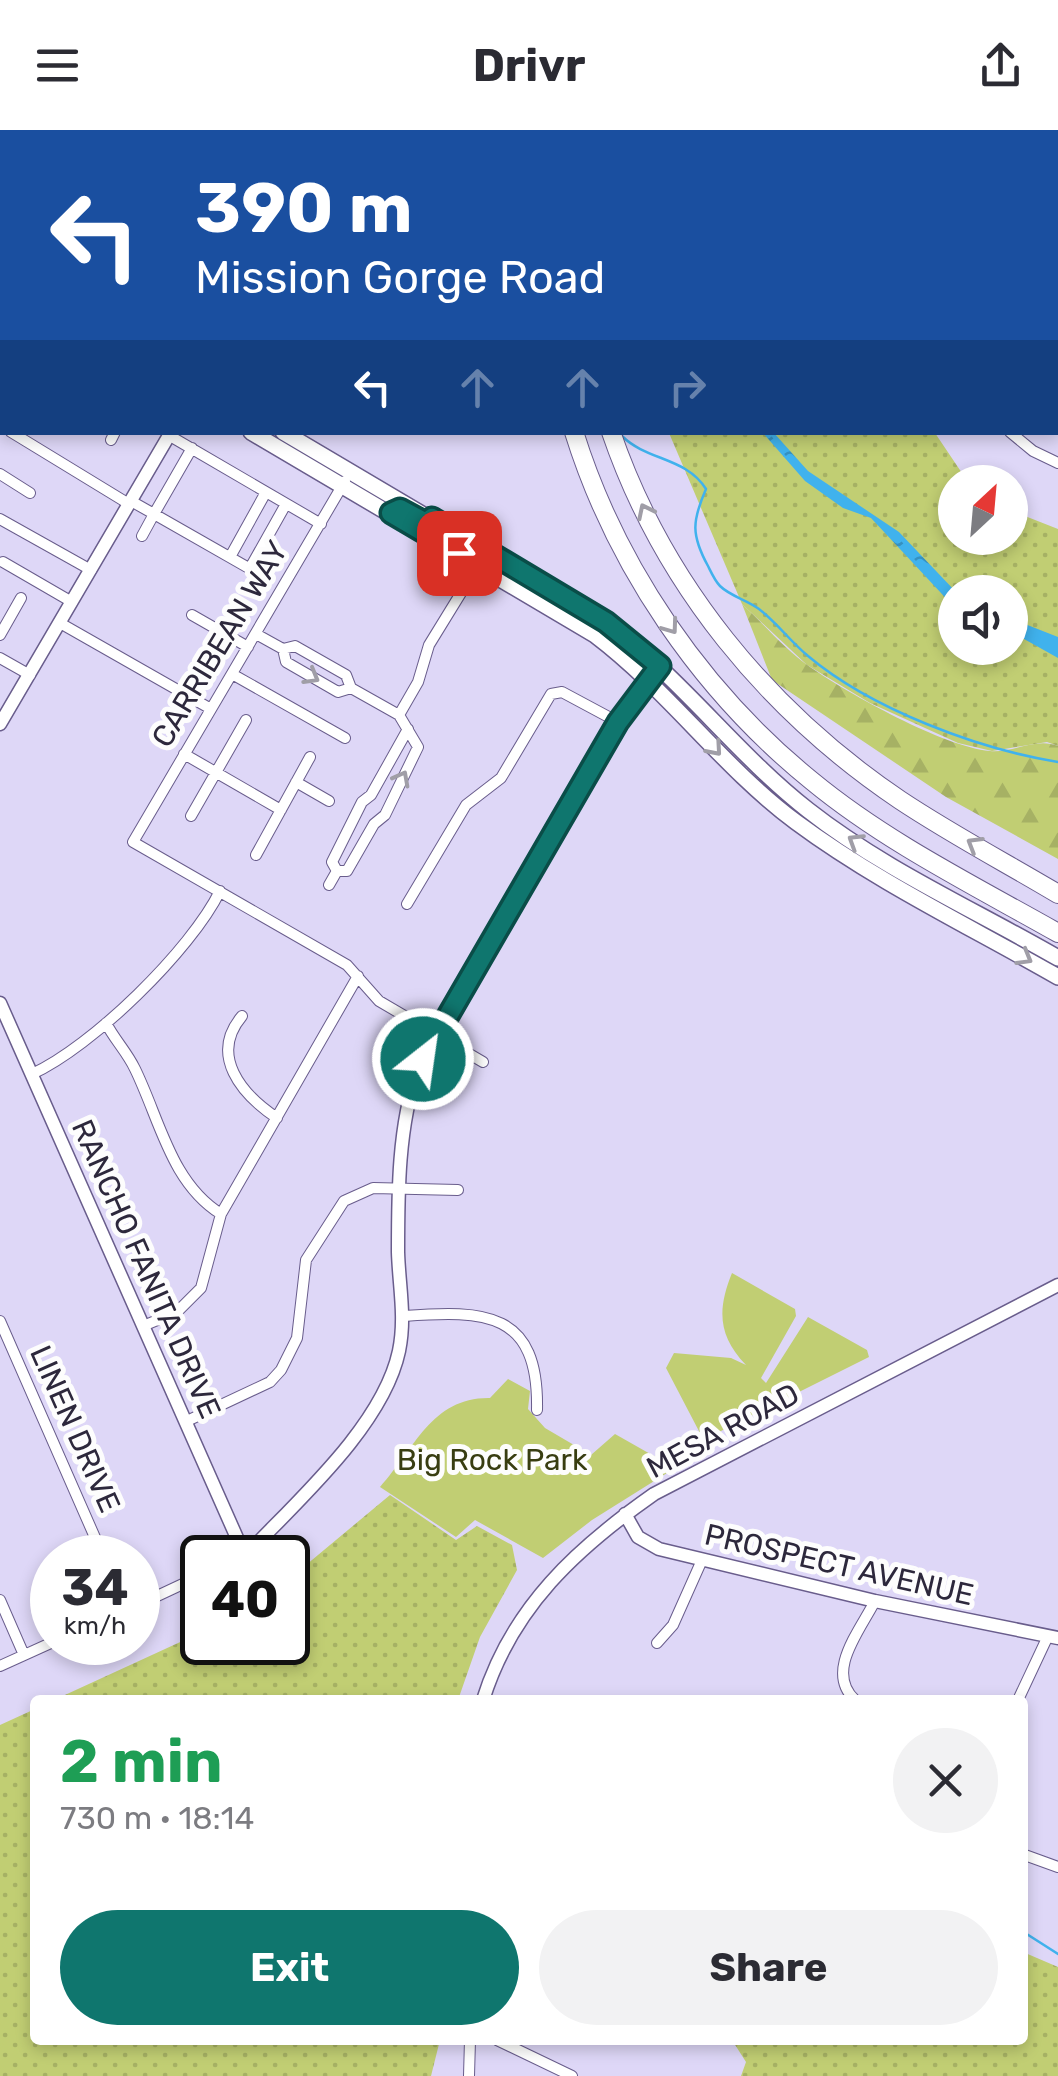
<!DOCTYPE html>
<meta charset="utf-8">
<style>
:root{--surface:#fff;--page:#f2f2f3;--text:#2b2b33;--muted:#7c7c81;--accent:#0f766e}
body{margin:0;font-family:Rubik,sans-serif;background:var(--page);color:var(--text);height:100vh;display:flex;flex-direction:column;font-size:38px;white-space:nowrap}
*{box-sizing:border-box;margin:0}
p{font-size:32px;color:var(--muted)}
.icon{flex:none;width:55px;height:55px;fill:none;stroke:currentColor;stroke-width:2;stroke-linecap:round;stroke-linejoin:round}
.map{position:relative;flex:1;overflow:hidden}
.sheet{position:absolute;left:30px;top:1565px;width:998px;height:350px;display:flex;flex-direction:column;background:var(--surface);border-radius:10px;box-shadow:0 5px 15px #0003}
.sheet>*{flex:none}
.hud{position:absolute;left:0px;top:0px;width:1060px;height:305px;box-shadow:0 5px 15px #0003;background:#1a4fa0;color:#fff;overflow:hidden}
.needle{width:65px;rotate:26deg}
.tools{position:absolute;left:938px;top:335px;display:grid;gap:20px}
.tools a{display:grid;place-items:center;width:90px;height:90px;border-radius:50%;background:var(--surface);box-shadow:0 5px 15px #0003;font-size:50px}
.speed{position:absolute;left:30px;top:1405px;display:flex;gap:20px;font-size:50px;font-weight:700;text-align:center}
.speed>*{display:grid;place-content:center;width:130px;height:130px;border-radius:50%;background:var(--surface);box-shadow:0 5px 15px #0003;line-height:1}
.speed small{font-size:25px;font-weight:400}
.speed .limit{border:5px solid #111;border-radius:15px;background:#fff;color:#111}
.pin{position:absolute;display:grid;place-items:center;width:85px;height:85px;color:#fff;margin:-42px;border-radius:20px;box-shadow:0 5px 15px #0006}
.me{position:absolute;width:110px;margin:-55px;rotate:30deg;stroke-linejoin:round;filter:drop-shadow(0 0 8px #0008)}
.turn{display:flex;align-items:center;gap:35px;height:210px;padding:0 30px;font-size:45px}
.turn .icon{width:130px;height:130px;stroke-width:2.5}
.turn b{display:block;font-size:70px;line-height:85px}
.lanes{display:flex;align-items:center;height:95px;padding:0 30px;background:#0003;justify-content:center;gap:50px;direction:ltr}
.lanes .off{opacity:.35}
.round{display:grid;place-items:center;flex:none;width:105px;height:105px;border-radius:52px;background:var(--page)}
.overview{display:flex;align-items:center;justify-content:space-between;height:170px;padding:0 30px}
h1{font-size:60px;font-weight:700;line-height:75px;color:#1e9e55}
.primary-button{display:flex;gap:20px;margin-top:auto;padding:20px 30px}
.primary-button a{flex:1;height:115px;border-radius:60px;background:var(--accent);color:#fff;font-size:40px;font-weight:700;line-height:115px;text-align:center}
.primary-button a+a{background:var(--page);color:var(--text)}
header{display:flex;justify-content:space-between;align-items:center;height:130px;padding:0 30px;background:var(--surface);font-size:45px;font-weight:700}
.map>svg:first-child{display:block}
</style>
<header><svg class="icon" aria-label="menu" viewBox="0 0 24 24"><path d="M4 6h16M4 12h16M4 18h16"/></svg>Drivr<svg class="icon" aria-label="share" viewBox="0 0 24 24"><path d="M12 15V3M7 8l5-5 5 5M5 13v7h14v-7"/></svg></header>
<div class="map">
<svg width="1058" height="1946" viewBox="0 0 1058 1946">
<defs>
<pattern id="grass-dots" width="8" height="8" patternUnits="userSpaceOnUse" patternTransform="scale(2.5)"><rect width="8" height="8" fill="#c1ce73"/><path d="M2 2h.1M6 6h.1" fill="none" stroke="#a6b164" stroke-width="1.8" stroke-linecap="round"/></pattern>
<pattern id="forest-firs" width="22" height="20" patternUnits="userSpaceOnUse" patternTransform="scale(2.5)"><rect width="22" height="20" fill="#c1ce73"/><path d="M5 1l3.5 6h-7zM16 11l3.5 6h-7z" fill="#a6b164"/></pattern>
<pattern id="water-ripples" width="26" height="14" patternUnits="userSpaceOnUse" patternTransform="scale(2.5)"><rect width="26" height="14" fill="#40b2ed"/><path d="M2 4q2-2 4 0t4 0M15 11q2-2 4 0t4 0" fill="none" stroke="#3691c1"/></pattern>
</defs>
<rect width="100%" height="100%" fill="#ded7f7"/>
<path fill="url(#grass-dots)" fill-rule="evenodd" d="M0,0H350L352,2H2V89Z
M669,303H935L968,352H955V408H1010V380L1058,399V616L1047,612L992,621L958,613L870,573L807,535L742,474ZM955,462H1010V518H955Z
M390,1365L456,1410L477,1396L512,1415L517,1440L480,1507L458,1570H54L202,1502V1512H288V1450Z
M35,1579V1910H440L431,1946H0V1595Z
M1023,1822L1058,1837V1946H741L746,1932L732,1910H1022Z"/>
<path fill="url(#forest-firs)" d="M742,474C764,494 785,520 810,537C849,564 944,617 990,621C1013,623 1036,607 1058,616V729L946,667L772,550Z"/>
<path fill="#c1ce73" d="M732,1143L795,1179L796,1186L761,1248L766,1253L808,1187L867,1220L869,1227L709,1307L701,1305L666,1238L674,1223L731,1228L746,1235C718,1206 717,1180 732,1143Z
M508,1249L530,1261L528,1279L545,1298L591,1325L615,1304L675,1338L592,1390L543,1428L475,1390L456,1407L380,1357C415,1318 432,1267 490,1268Z"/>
<path fill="url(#water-ripples)" d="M763,303H774L808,341L899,402L956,462L955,478L871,388L843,378L805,351Z
M1010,488L1058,507V528L1010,501Z"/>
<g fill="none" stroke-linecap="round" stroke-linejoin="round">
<path stroke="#40b2ed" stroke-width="2.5" d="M424,0L426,2
M622,306C647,331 686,327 706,359C692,391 691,405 708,436C711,442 715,451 720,456C730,466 747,470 759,479C777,493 791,512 808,526C871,579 978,619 1058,632
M1022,1801L1058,1824"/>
<path stroke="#40b2ed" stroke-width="14" d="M434,0L436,2"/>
<g stroke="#695d8c" stroke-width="12">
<path id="minor" d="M1058,206V207
M0,295L2,297
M11,302L129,374
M1010,302L1033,321L1058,333
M170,306L321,394
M111,310L115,302
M0,344L30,363
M345,351L133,712L347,835L379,871L483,932
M131,371L154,384L192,318
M0,389L91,440
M142,406L154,384L268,449
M230,427L266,362
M3,432L72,472
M250,438L286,374
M192,485L248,517
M60,493L211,579
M256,504L283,519L295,516L346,545L351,558L399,585L418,617L385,685L374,694L347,741H337
M0,505L21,468
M283,519L286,532L338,562L351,558
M0,528L30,545
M232,544L345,608
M399,585L418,552L429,515L480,432
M184,624L281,680
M296,652L329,671
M191,686L246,590
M256,725L310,627
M329,755L337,741L332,732L362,672L371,665L408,599
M407,774L466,675L501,648L551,564L562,562L618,592
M242,886C209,925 241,964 277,988
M106,893C114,909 127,922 135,939C160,990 171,1053 221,1084
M32,944C92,917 191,820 220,761
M404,1186C485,1180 539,1181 537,1280
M0,1191L104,1428
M143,1196L177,1182L201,1158L221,1084L358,846
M187,1291L270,1252L281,1240L297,1208L306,1130L344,1071L373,1058L458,1060
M0,1470L24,1525
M138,1475L202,1445
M657,1513L673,1495L702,1430
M0,1536L53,1512
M855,1570C825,1542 859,1502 875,1471
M1018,1570L1048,1506
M1022,1724L1058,1737
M497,1910L572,1946
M469,1946L470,1910"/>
</g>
<g stroke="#695d8c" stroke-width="15">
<path id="tertiary" d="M0,594L171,302
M0,873L245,1426C296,1372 383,1296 399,1221C406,1187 399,1156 398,1122C398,1064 398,995 418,940L618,592L659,536
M625,1384L638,1407L659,1419L875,1471L1058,1508
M483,1570C512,1477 577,1418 654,1364L1058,1155"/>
</g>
<g stroke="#695d8c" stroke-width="16">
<path id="secondary" d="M873,0L875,2
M445,2L449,0"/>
</g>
<g stroke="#695d8c" stroke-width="18">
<path id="primary" d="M0,106L2,107
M0,126L2,128
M251,302L595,505C669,561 722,637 796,692C877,752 971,797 1058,847
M283,302L606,493C681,547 735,623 808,680C883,739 975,780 1058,828"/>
</g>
<g stroke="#695d8c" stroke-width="20">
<path id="motorway" d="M530,0V2
M568,0V2
M574,302C616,437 702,562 812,651C886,712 975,756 1058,803
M611,302C663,454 768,581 900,670C951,704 1006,733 1058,764"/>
</g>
<use href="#minor" stroke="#fff" stroke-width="10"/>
<use href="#tertiary" stroke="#fff" stroke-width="12"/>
<use href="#secondary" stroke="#fff" stroke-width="14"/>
<use href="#primary" stroke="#fff" stroke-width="15"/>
<use href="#motorway" stroke="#fff" stroke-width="18"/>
</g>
<defs><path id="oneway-chevron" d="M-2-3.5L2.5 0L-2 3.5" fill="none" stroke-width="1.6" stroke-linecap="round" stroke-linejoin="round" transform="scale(2.5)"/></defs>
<g stroke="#a09ea7">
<use href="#oneway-chevron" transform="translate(645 381) rotate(-116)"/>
<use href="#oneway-chevron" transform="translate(671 497) rotate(54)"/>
<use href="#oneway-chevron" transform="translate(312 547) rotate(30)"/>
<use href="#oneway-chevron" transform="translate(715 619) rotate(49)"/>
<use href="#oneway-chevron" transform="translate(402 648) rotate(-62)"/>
<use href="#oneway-chevron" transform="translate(855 711) rotate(-148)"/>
<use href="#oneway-chevron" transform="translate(974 714) rotate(-149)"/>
<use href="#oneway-chevron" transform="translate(1025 828) rotate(30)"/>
</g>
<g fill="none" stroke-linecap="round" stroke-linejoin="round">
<g stroke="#0a4d48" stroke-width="25">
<path id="route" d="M423,929L618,592L660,536L606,492L432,388L426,393L400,379L391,383L459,423"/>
</g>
<use href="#route" stroke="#0f766e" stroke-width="18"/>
</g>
<g text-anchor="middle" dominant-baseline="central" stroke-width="10" stroke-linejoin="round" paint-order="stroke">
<g font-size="30" fill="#2d283c" stroke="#fdfdfd">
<text transform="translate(220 514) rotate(-59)">CARRIBEAN WAY</text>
<text transform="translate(146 1139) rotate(66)">RANCHO FANITA DRIVE</text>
<text transform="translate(75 1299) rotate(66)">LINEN DRIVE</text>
<text transform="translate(723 1301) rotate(-28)">MESA ROAD</text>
<text transform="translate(839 1435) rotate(13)">PROSPECT AVENUE</text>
</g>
<g font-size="30" fill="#383d11" stroke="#fdfdfd">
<text x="492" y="1330">Big Rock Park</text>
</g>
</g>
</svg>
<div class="tools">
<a><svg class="needle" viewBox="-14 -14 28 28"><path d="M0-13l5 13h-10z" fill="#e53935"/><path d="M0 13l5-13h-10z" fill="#7c7c81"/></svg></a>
<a><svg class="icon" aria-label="sound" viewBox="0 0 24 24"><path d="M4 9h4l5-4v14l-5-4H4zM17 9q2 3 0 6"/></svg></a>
</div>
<div class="speed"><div>34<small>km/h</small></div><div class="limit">40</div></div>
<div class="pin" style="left:459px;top:423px;background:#d93025"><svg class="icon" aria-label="arrive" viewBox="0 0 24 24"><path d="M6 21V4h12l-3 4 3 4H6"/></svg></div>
<svg class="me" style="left:423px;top:929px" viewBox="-20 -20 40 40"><circle r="17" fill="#0f766e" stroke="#fff" stroke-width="3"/><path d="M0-11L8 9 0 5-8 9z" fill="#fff"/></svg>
<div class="hud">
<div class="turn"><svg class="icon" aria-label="left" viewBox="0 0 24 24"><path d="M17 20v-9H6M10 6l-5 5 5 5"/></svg><div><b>390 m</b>Mission Gorge Road</div></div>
<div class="lanes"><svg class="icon" aria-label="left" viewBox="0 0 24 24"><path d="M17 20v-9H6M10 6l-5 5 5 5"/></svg><svg class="icon off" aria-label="ahead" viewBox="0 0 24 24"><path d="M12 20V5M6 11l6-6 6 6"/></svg><svg class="icon off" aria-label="ahead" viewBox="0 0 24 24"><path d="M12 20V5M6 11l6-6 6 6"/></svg><svg class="icon off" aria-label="right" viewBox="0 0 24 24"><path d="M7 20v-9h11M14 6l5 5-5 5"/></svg></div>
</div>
<section class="sheet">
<div class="overview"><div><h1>2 min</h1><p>730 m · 18:14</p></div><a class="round"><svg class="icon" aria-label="close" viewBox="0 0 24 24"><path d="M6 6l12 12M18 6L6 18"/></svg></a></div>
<div class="primary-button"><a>Exit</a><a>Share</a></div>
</section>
</div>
